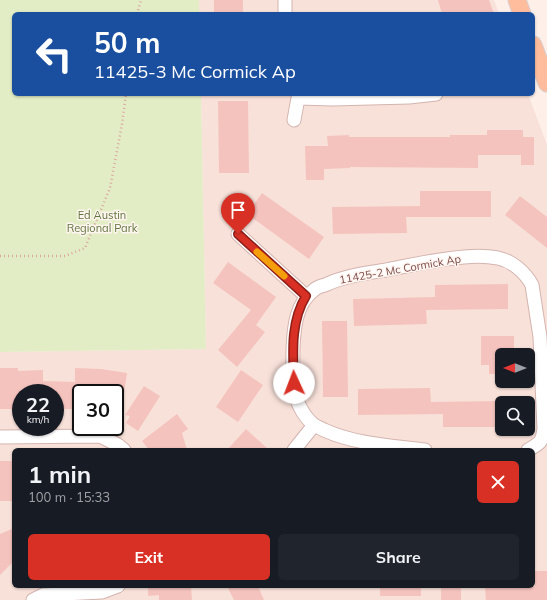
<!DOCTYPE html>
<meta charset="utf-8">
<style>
:root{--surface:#171b24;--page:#20242c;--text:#f1f3f6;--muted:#9ea1a6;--accent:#d93025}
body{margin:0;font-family:Mulish,sans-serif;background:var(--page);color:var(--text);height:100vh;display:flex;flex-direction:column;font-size:15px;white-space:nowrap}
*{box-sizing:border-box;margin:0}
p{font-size:13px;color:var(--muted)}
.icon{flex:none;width:22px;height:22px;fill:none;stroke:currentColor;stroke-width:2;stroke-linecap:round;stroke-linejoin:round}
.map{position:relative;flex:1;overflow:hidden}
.panel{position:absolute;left:12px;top:448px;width:523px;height:140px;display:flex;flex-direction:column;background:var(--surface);border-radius:6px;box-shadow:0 1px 3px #0004}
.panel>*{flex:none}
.hud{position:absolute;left:12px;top:12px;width:523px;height:84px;border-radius:6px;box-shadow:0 1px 3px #0004;background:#1a4fa0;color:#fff;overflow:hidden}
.needle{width:26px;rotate:270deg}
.fabs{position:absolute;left:495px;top:348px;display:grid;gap:8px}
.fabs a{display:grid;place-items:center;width:40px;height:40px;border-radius:6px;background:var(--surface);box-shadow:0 1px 3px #0004;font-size:20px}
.speed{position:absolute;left:12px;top:384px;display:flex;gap:8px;font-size:20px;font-weight:700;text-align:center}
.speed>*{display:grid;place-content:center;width:52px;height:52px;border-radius:50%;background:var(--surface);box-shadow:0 1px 3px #0004;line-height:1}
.speed small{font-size:10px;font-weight:400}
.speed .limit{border:2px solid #111;border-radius:6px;background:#fff;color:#111}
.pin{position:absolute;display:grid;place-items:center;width:34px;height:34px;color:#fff;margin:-41px -17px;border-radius:50% 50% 50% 0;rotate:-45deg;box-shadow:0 0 4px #0007}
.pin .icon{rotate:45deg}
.me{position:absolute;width:44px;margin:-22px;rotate:358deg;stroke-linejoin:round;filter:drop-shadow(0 0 3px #0008)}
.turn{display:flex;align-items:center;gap:14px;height:84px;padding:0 16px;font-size:18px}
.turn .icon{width:52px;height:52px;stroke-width:2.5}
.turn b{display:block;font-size:28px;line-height:34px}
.round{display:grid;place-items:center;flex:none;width:42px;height:42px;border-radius:6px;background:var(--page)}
.head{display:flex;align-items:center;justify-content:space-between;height:68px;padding:0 16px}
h1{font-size:24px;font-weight:700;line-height:30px}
.action{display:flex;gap:8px;margin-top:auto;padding:8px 16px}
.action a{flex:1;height:46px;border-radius:6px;background:var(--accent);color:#fff;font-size:16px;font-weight:700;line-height:46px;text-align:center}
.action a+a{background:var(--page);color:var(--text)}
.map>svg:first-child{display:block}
</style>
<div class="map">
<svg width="547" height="600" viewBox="0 0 547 600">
<rect width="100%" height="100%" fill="#feefe9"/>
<path fill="#f8e1d9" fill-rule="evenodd" d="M199,0H494L499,14H199Z
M201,94H528L547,145V600H0V352L206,349ZM502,355H528V381H502ZM21,393H55V427H21ZM81,393H115V427H81ZM502,403H528V429H502ZM14,450H533V586H14Z"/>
<path fill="#e2edc5" d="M0,0H199V14H14V94H201L206,349L0,352Z"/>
<path fill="#f5c3be" d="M214,0H243V14H214Z
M438,0H489L494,14H442Z
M218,101H248L249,173H219Z
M487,130H523V137H534V165H521V155H478V168L350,167V168L324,169V180H306L305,146H328L327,136L349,135V137H450V135H487Z
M420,191H491V217H406L407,233L333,234L332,207L420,206Z
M262,193L324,237L309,259L247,214Z
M520,196L547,217V248L505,215Z
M228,262L276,297L256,325L265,332L237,367L218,350L251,310L213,283Z
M508,284V309L426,310L427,324L354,326L353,299L435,297V285Z
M322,321H347L348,397H323Z
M481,336H514V355H502V374H489V365H481Z
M0,368H18V371L43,370V381L75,382V368L101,369L127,373L121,413H115V393H81V409H67L55,408V393H18V409H0Z
M241,370L263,385L238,422L216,407Z
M144,386L160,396L138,431L126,423L130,416L125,415Z
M430,388L431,402L502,401V427H443V414L358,415V389Z
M177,414L188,429L182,433L187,450H149L142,441Z
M246,429L269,450H227Z
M0,461H14V501H0Z
M14,528V561L0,575V534Z
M535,571H547V600H486L485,588L535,587Z
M148,586H191L192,600H159V595L148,596Z
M227,586H258L264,600H234Z
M380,586H421V596H380Z
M441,586H461V600H441Z"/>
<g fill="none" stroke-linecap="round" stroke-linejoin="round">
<g stroke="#d4b4af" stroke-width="15">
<path id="minor" d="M285,0V14
M298,98L332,99L409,97L436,94
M294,120L298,98
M238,234L306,296
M0,437L100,436L118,445L124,450
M294,450L314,425
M425,450C391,446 355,444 324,430C321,428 316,427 313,424C308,420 303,413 300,407C291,390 293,367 293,348C294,327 296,303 314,290C317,287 321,286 325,285C344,276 366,273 386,270C412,265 438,259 464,257C475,256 487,256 498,258C512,261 525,272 532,285L540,337L544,429C542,443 540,443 528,450
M33,600L43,595L102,592L118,586"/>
</g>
<g stroke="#dacdcc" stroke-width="19">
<path id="major" d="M517,0L522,14
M533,45L547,83"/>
</g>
<path stroke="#dba5a0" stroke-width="2.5" stroke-dasharray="1 3" stroke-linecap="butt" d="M137,14L141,0
M0,256H65L85,248L110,188L122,124L126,94"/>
<use href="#minor" stroke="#fff" stroke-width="13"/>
<use href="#major" stroke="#ffbd9e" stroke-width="17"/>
</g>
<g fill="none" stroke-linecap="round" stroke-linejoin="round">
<g stroke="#8d1f18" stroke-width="10">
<path id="route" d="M238,234L306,296C290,322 293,354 294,383"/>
</g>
<use href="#route" stroke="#d93025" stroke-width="7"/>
<path stroke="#f59e0b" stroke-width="7" d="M257,252L284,276"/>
</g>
<g text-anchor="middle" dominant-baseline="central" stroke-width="3" stroke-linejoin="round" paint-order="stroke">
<g font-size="11" fill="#5e753b" stroke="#fff5f0">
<text x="102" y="215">Ed Austin<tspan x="102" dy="13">Regional Park</tspan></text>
</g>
<g font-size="11" fill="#7b4c49" stroke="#fff5f0">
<text transform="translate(400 269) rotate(-10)">11425-2 Mc Cormick Ap</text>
</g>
</g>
</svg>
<div class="fabs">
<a><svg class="needle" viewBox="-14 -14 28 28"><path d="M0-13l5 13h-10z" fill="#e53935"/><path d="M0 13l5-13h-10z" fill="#9ea1a6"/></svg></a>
<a><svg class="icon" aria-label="search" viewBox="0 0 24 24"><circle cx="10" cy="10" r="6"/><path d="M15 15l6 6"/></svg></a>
</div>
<div class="speed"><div>22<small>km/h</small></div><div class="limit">30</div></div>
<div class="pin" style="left:238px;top:234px;background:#d93025"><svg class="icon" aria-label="arrive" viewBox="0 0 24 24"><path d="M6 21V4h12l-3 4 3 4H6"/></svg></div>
<svg class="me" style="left:294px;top:383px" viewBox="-20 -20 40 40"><circle r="19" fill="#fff"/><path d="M0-13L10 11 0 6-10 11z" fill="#d93025"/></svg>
<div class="hud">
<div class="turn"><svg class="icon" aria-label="left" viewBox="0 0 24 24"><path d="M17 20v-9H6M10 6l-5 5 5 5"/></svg><div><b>50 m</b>11425-3 Mc Cormick Ap</div></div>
</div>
<section class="panel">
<div class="head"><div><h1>1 min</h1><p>100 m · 15:33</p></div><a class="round" style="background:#d93025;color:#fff"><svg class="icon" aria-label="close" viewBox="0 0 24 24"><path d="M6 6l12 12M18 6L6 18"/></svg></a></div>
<div class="action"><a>Exit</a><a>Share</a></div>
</section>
</div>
